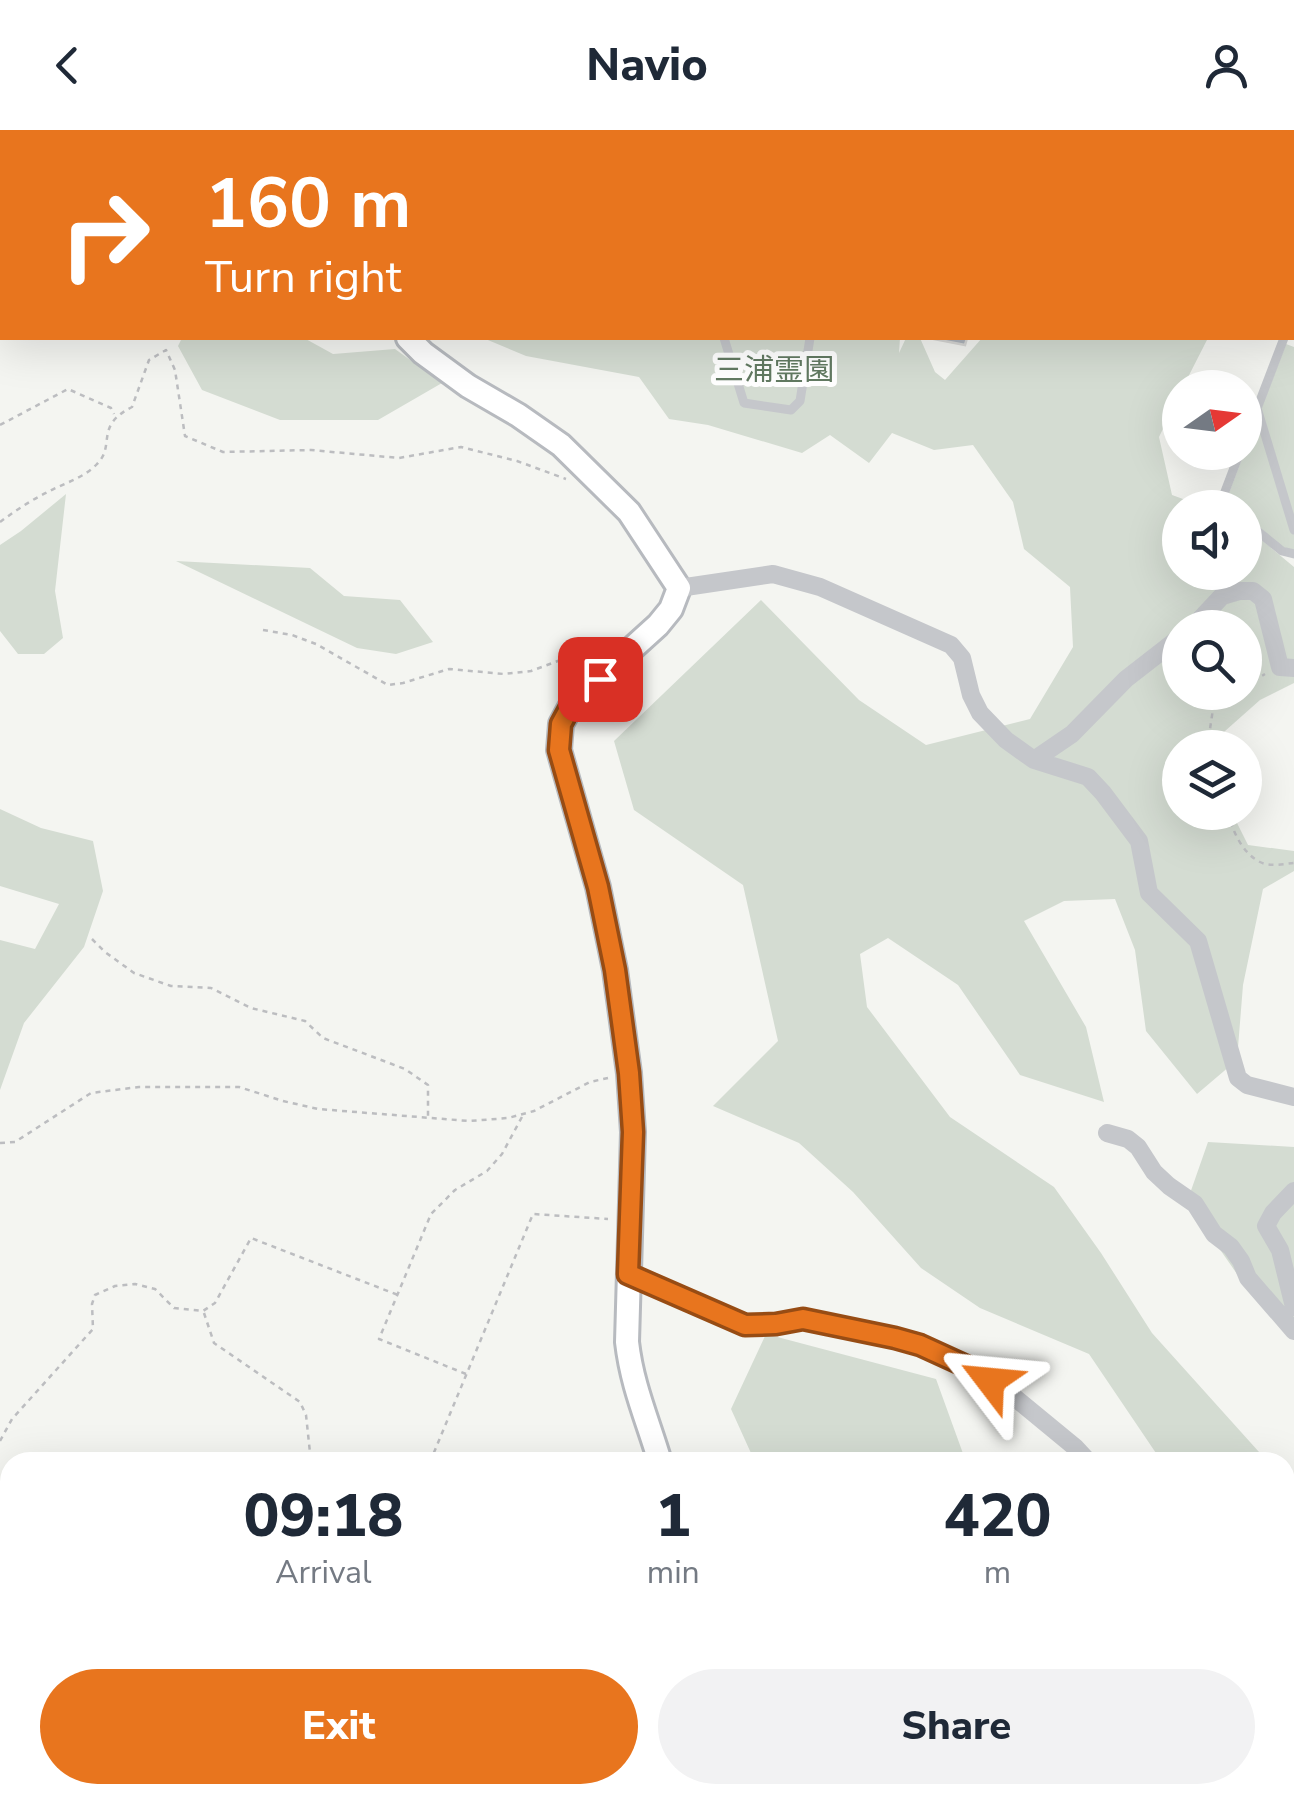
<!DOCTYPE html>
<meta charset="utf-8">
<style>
:root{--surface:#fff;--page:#f2f2f3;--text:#1f2937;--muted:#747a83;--accent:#e8751e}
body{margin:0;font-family:"Nunito Sans","Noto Sans JP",sans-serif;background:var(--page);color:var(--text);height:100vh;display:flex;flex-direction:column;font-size:38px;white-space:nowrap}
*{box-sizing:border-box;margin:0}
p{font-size:32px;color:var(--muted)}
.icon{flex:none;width:55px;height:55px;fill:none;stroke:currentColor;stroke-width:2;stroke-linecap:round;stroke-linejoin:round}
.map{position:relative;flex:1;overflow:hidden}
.details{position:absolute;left:0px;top:1322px;width:1295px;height:352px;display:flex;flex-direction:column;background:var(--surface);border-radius:30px 30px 0 0;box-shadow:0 10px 40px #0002}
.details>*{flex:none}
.hud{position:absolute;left:0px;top:0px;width:1295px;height:210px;box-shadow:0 10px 40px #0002;background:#e8751e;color:#fff;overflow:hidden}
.needle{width:65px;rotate:76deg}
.fabs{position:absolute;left:1162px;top:240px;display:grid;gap:20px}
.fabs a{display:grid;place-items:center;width:100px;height:100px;border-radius:50%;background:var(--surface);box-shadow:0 10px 40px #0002;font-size:50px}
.pin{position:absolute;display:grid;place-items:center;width:85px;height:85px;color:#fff;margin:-42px;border-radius:20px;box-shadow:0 5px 15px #0006}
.me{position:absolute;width:110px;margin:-55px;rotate:299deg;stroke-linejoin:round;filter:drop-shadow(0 0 8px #0008)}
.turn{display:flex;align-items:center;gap:35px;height:210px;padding:0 40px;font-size:45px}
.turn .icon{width:130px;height:130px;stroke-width:2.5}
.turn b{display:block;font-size:70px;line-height:85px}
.eta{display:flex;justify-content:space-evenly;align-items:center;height:170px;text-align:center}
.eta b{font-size:60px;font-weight:800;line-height:70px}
.primary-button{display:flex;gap:20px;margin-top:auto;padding:20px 40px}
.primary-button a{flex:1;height:115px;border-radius:60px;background:var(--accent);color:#fff;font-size:40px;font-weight:800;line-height:115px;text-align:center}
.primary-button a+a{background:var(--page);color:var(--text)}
header{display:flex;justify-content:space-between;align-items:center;height:130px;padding:0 40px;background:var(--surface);font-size:45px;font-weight:800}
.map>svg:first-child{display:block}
</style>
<header><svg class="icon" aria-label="back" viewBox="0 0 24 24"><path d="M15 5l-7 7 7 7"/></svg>Navio<svg class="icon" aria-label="person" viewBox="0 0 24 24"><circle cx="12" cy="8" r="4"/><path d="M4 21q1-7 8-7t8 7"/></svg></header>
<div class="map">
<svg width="1294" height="1673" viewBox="0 0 1294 1673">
<rect width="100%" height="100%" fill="#f4f5f1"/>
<path fill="#d4dcd2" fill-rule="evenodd" d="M453,0H959L942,2H448Z
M182,208H304L333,224L395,219L442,253L378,290H280L202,260L178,216Z
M483,208H900L899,223L906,208H920L935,242L945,250L982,208H1208L1183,257L1180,258V264L1159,307L1172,365L1205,377L1180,378V442H1245V396L1294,437V553L1260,570L1207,617L1180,618V682L1232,683L1248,715L1294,721V741L1263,759L1243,855L1237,930L1197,964L1146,901L1135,820L1115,769L1064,771L1024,791L1086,897L1104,972L1020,945L958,855L888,808L860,824L867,877L950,987L1054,1057L1101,1123L1152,1203L1268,1332H1162L1089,1224L980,1178L921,1138L853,1062L799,1013L713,976L778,911L743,755L634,680L614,611L761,470L859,570L926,615L1030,589L1073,517L1070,457L1024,419L1013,372L973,315L934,320L892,303L869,333L830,305L802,323L708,295L669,289L639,247L526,226ZM1180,498H1245V562H1180Z
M1286,214L1294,217V428L1245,384V378L1238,377L1227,368Z
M66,364L55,461L63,508L44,524H18L0,501V415L21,401Z
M176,431L310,438L344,466L400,470L433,512L396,524L357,518Z
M0,679L41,698L93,711L103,761L84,817L24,893L0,960V810L35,819L59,774L0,756Z
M1208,1012L1294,1017V1196L1237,1144L1187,1072Z
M766,1204L936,1249L965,1329L978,1332H755L731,1279Z
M1285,1351L1294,1361V1516H1285Z
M942,1665H1205L1210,1673H945Z"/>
<path fill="#adb3ba" stroke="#d6d6d4" stroke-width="2.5" d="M929,208H967L965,215Z"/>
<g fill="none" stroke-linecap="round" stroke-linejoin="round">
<g stroke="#b7babf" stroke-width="28">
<path id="secondary" d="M1130,0L1131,2
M403,2L406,0
M408,208L423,223L468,256L518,285L561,315L629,382L679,458L671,479L658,495L573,572L561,594L559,620L598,757L615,840L629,943L633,1002L627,1212C632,1256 648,1291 660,1332
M706,1665L714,1673"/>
</g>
<path stroke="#bcbdc0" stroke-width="2.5" stroke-dasharray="5 5" stroke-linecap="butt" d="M1064,2L1067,0
M1090,2L1092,0
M1182,2L1183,0
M1292,103L1294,99
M0,295L68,259L111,278L114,284
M0,392C15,381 31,370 48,362C64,353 84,348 97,334C116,315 94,296 132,277L149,230L166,220L175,240L185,306L223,322L311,320L399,328L461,317L517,331L566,349
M263,500L292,505L316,514L388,555L403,553L449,539L504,544L531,541L609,512
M1245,556L1265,544
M1213,618L1210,599L1213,579L1235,562
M1228,682C1232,700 1242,723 1260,732C1270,737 1283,734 1294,733
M92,809L105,822L134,843L171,856L211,858L251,878L305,891L323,908L405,939L428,955V986
M0,1013L15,1012L91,963L139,957H239L283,971L318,979L469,991L508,988L534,981L590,952L608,948
M204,1183L214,1213L300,1272L306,1285L311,1332
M466,1244L379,1209L431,1084L455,1060L487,1041L502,1024L523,985
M0,1311L12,1289L93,1199L92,1174L95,1165L115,1156L135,1154L155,1159L174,1178L203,1181L215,1173L251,1108L398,1165
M430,1332L533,1084L608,1089
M0,1566L8,1564L10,1557
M0,1582L10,1601
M22,1665L23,1673
M395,1673V1665"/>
<path stroke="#c5c7cb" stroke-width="9" d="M748,2L749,0
M873,2V0
M915,2L921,0
M724,208L744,273L791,280L800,271L810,208
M1257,278L1294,400
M1245,310L1284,208
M1229,378L1221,372L1240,322
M1245,391L1282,421L1294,424"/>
<path stroke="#c5c7cb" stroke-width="18" d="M1292,162H1294
M679,458L773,444L820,457L951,515L962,528L971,565L980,583L1006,610L1034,630L1088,647L1103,663L1139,711L1149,763L1198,811L1238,948L1247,955L1294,967
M1192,498L1222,466L1239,461H1253L1263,469L1280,537L1294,538
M1034,630L1072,604L1126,549L1180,507
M1107,1003L1128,1009L1138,1017L1154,1042L1169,1056L1195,1074L1214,1104L1231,1117L1241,1131L1248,1148L1294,1201
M1294,1061L1273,1083L1266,1096L1280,1120L1294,1177
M628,1144L680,1169L745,1195L776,1194L803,1189L920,1215L966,1235L1014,1267L1076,1318L1089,1332
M1285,1518L1294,1520
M1285,1558L1294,1562
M1285,1645L1294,1649"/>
<use href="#secondary" stroke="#fff" stroke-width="22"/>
</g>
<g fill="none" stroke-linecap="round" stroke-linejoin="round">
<g stroke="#974c14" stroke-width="25">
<path id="route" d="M600,549L573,572L561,594L559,620L598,757L615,840L629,943L633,1002L628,1144L745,1195L776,1194L803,1189L895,1208L920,1215L966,1236L990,1251"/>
</g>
<use href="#route" stroke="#e8751e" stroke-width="18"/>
</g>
<g text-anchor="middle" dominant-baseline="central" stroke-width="10" stroke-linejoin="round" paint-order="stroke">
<g font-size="30" fill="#627a62" stroke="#fff">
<text x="774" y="240">三浦霊園</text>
</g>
</g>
</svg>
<div class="fabs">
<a><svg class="needle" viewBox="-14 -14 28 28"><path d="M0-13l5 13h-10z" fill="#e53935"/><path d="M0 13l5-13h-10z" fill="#747a83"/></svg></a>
<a><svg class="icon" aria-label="sound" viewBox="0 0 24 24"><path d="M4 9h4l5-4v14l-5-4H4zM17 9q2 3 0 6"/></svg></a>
<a><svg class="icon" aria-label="search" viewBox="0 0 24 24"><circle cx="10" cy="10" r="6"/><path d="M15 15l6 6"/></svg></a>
<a><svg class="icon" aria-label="layers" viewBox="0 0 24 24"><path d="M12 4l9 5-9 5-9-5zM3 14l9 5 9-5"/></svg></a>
</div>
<div class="pin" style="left:600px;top:549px;background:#d93025"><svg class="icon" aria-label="arrive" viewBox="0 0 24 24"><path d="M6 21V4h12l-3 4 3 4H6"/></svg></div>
<svg class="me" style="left:990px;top:1251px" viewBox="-20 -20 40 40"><path d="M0-17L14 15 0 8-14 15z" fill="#e8751e" stroke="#fff" stroke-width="4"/></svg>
<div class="hud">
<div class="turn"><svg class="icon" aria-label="right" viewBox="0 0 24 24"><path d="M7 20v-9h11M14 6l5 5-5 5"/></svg><div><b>160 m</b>Turn right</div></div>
</div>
<section class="details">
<div class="eta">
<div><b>09:18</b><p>Arrival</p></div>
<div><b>1</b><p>min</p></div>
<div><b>420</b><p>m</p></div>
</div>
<div class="primary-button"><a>Exit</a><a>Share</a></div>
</section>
</div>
